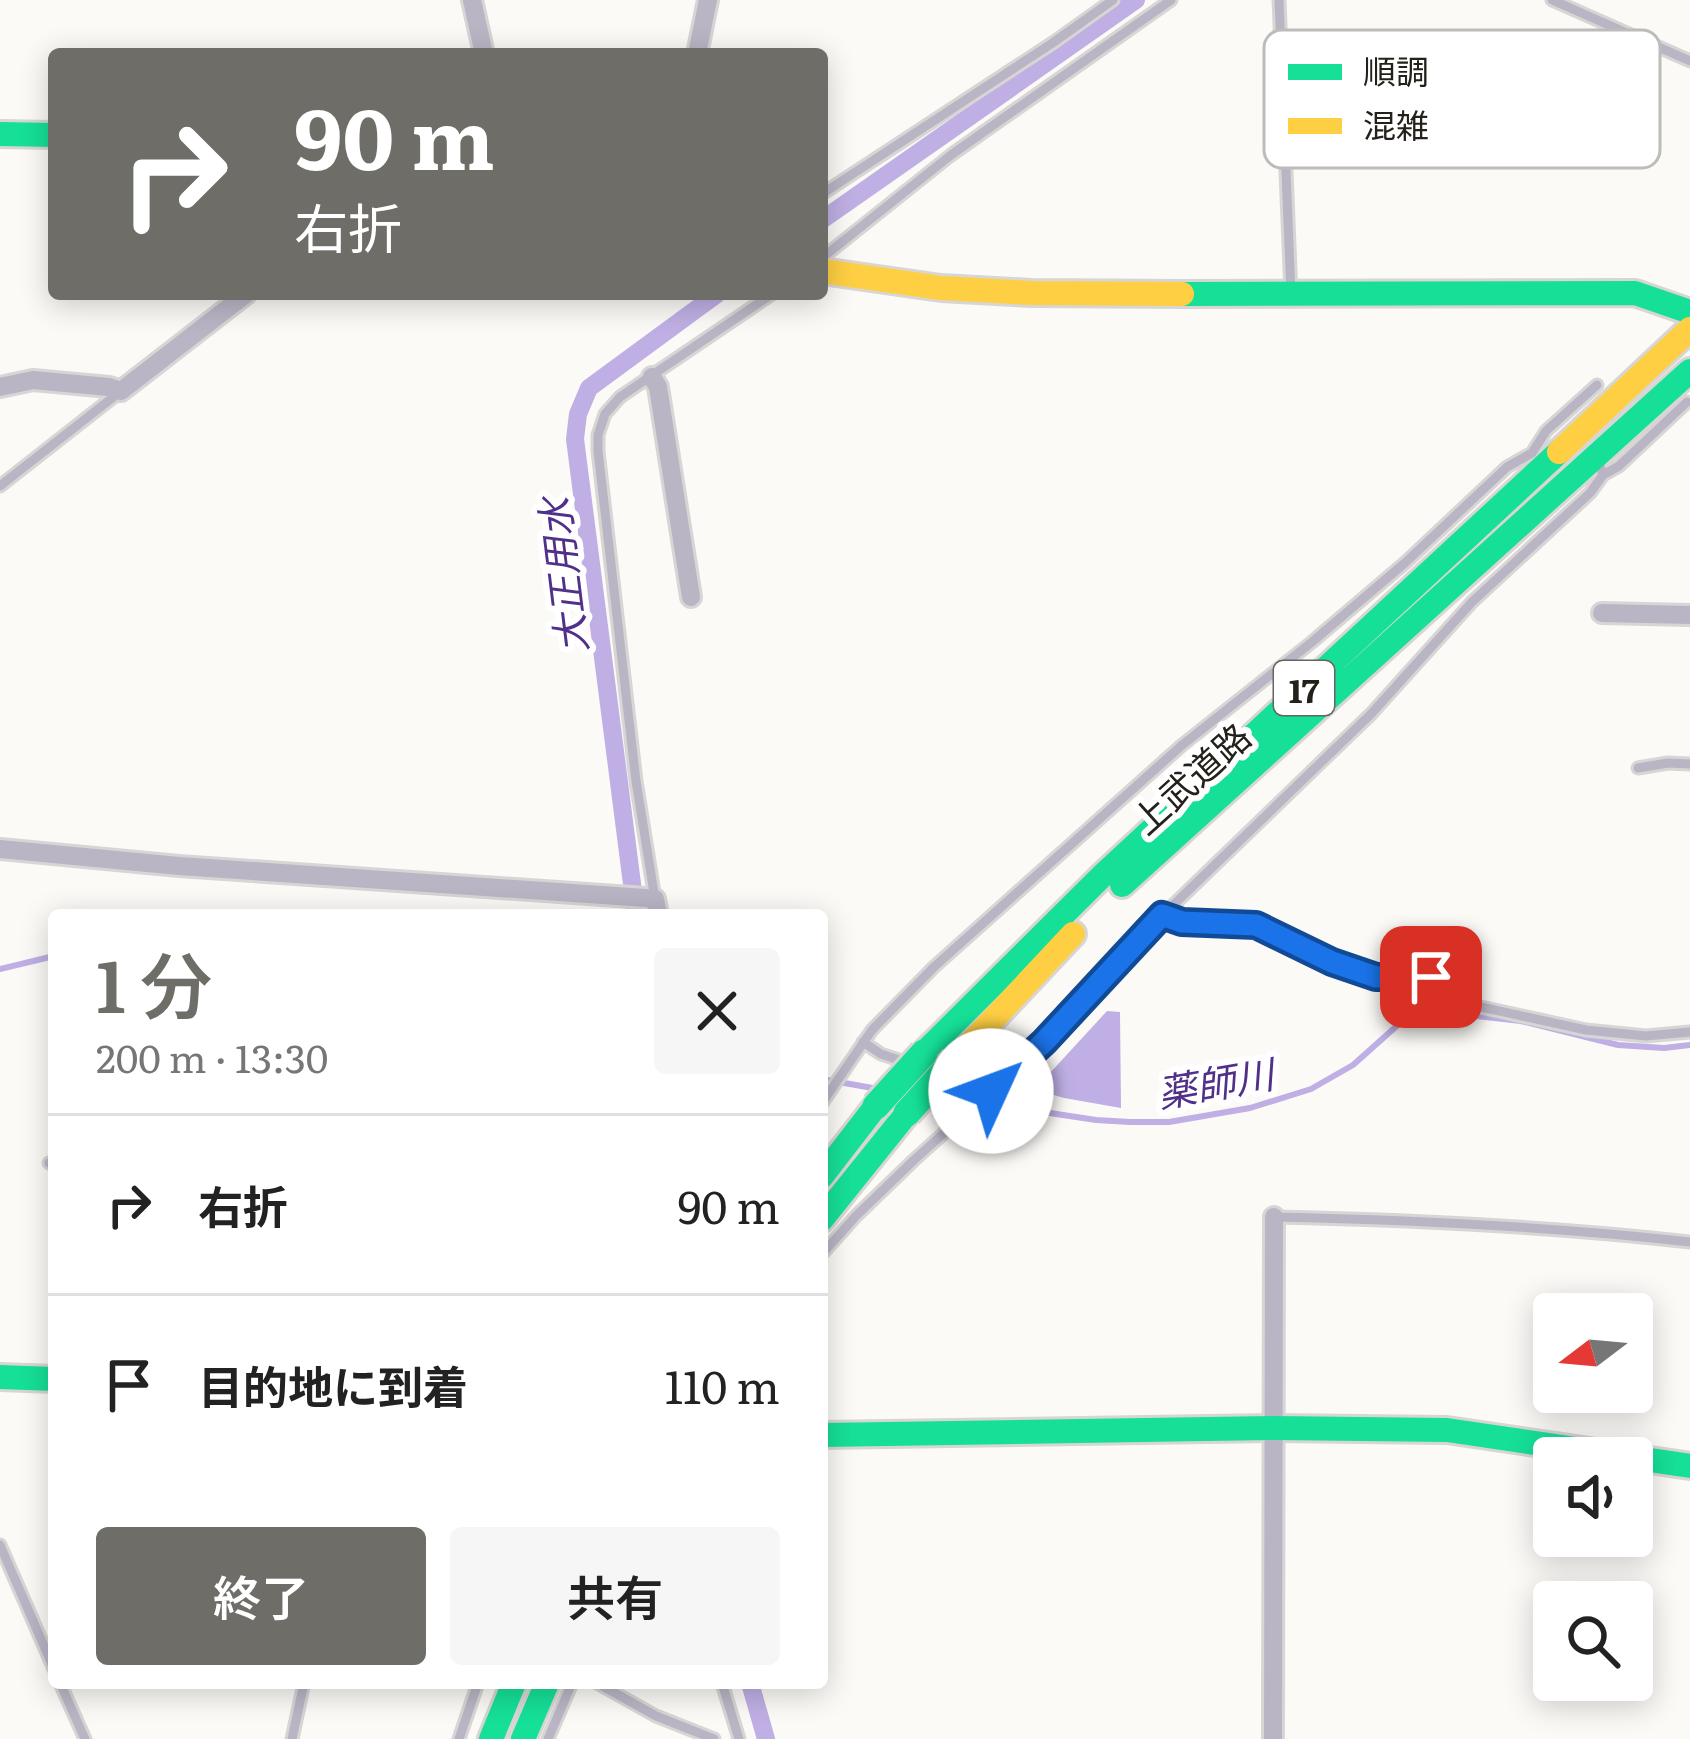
<!DOCTYPE html>
<html lang="ja">
<meta charset="utf-8">
<style>
:root{--surface:#fff;--page:#f6f6f6;--text:#222;--muted:#767676;--line:#e0e0e0;--accent:#6f6d67}
body{margin:0;font-family:Literata,"Noto Sans JP",serif;background:var(--page);color:var(--text);height:100vh;display:flex;flex-direction:column;font-size:45px;white-space:nowrap}
*{box-sizing:border-box;margin:0}
p{font-size:39px;color:var(--muted)}
.icon{flex:none;width:66px;height:66px;fill:none;stroke:currentColor;stroke-width:2;stroke-linecap:round;stroke-linejoin:round}
.map{position:relative;flex:1;overflow:hidden}
.side{position:absolute;left:48px;top:909px;width:780px;height:780px;display:flex;flex-direction:column;background:var(--surface);border-radius:12px;box-shadow:0 6px 30px #0003}
.side>*{flex:none}
.guide{position:absolute;left:48px;top:48px;width:780px;height:252px;border-radius:12px;box-shadow:0 6px 30px #0003;background:#6f6d67;color:#fff;overflow:hidden}
.needle{width:78px;rotate:254deg}
.controls{position:absolute;left:1533px;top:1293px;display:grid;gap:24px}
.controls a{display:grid;place-items:center;width:120px;height:120px;border-radius:12px;background:var(--surface);box-shadow:0 6px 30px #0003;font-size:60px}
.pin{position:absolute;display:grid;place-items:center;width:102px;height:102px;color:#fff;margin:-51px;border-radius:24px;box-shadow:0 6px 18px #0006}
.me{position:absolute;width:132px;margin:-66px;rotate:47deg;stroke-linejoin:round;filter:drop-shadow(0 0 9px #0008)}
.turn{display:flex;align-items:center;gap:42px;height:252px;padding:0 48px;font-size:54px}
.turn .icon{width:156px;height:156px;stroke-width:2.5}
.turn b{display:block;font-size:84px;line-height:102px}
.round{display:grid;place-items:center;flex:none;width:126px;height:126px;border-radius:12px;background:var(--page)}
.head{display:flex;align-items:center;justify-content:space-between;height:204px;padding:0 48px}
h1{font-size:72px;font-weight:600;line-height:90px;color:var(--accent)}
.primary-button{display:flex;gap:24px;margin-top:auto;padding:24px 48px}
.primary-button a{flex:1;height:138px;border-radius:12px;background:var(--accent);color:#fff;font-size:48px;font-weight:600;line-height:138px;text-align:center}
.primary-button a+a{background:var(--page);color:var(--text)}
ul{padding:0;list-style:none}
li{display:flex;align-items:center;gap:36px;height:180px;padding:0 48px;border-top:3px solid var(--line)}
li div{flex:1}
li b{display:block;font-size:45px}
li em{font-style:normal}
.map>svg:first-child{display:block}
</style>
<div class="map">
<svg width="1690" height="1739" viewBox="0 0 1690 1739">
<rect width="100%" height="100%" fill="#fbfaf6"/>
<path fill="#bfafe4" d="M1107,1011L1120,1012L1121,1108L1064,1098L1037,1090L1038,1086Z"/>
<g fill="none" stroke-linecap="round" stroke-linejoin="round">
<path stroke="#bfafe4" stroke-width="6" d="M0,969L54,956
M822,1079L878,1089
M1010,1107L1096,1120L1130,1122H1169L1250,1108L1311,1089L1353,1065L1409,1015L1459,1014L1521,1021L1618,1045L1664,1048L1690,1045"/>
<path stroke="#bfafe4" stroke-width="18" d="M822,220L1136,0
M636,915L575,439L578,414L589,388L717,294
M750,1683L766,1739"/>
<g stroke="#d8d6d4" stroke-width="15">
<path id="lane" d="M1279,0L1291,294
M1552,0L1690,61
M822,194L1054,42L1113,0
M822,258L951,155L1171,0
M1603,475L1619,466L1687,402
M0,486L121,391
M1638,768L1668,763L1690,764
M655,899L636,781L598,451V435L605,414L620,397L772,294
M1163,915L1182,922L1256,925L1365,975L1386,978L1431,977L1438,982L1449,1000L1586,1030L1646,1036L1690,1032
M863,1042L881,1054L902,1061
M954,1074L979,1081L991,1091
M822,1103L872,1030L934,967L1181,746L1312,642L1406,562L1507,467L1532,453L1546,431L1597,385
M49,1163L54,1165
M1274,1217C1414,1220 1550,1226 1690,1242
M822,1254L856,1216L914,1160L1044,1043L1163,915L1371,714L1472,602L1590,493L1603,475L1600,466
M0,1545L54,1669
M60,1683L85,1739
M597,1683L656,1716L714,1739
M722,1683L739,1739
M292,1739L304,1683
M459,1739L478,1683
M548,1739L572,1683"/>
</g>
<g stroke="#d8d6d4" stroke-width="24">
<path id="street" d="M472,0L484,54
M697,54L708,0
M652,377L658,387L691,597
M0,387L33,380L109,387L121,391L246,294
M1602,613L1690,615
M0,849L179,866L646,898L655,899L658,915
M1273,1739L1274,1217"/>
</g>
<g stroke="#d8d6d4" stroke-width="30">
<path id="fast" d="M0,134L54,135
M1182,294L1635,293L1690,312
M1122,885L1690,371
M924,1053L1103,875L1559,452
M822,1176L876,1106
M822,1219L907,1113
M0,1377L54,1379
M822,1435L1273,1428L1447,1430L1690,1466
M491,1739L514,1683
M523,1739L547,1683"/>
</g>
<g stroke="#d8d6d4" stroke-width="30">
<path id="slow" d="M822,271L941,288L1032,293L1182,294
M1559,452L1690,329
M955,1060L1073,934"/>
</g>
<use href="#lane" stroke="#bab5c5" stroke-width="9"/>
<use href="#street" stroke="#bab5c5" stroke-width="18"/>
<use href="#fast" stroke="#16e098" stroke-width="24"/>
<use href="#slow" stroke="#ffcf43" stroke-width="24"/>
<g stroke="#d8d6d4" stroke-width="33" stroke-linecap="butt">
<path id="fast-bridge" d="M876,1106L924,1053
M907,1113L955,1060"/>
</g>
<use href="#fast-bridge" stroke="#16e098" stroke-width="27"/>
</g>
<g fill="none" stroke-linecap="round" stroke-linejoin="round">
<g stroke="#114b97" stroke-width="30">
<path id="route" d="M991,1091L1044,1042L1162,915L1182,922L1256,925L1332,962L1376,977H1431"/>
</g>
<use href="#route" stroke="#1a73e8" stroke-width="21"/>
</g>
<g text-anchor="middle" dominant-baseline="central" stroke-width="12" stroke-linejoin="round" paint-order="stroke">
<rect fill="#fff" stroke="#66645f" stroke-width="3" x="1274" y="661" width="60" height="54" rx="9"/>
<g font-size="33" font-weight="bold" fill="#24211a">
<text x="1304" y="688">17</text>
</g>
<g font-size="36" fill="#24211a" stroke="#fff">
<text transform="translate(1190 777) rotate(-42)">上武道路</text>
</g>
<g font-size="39" font-style="italic" fill="#513089" stroke="#fff">
<text transform="translate(561 576) rotate(-97)">大正用水</text>
<text transform="translate(1215 1081) rotate(-10)">薬師川</text>
</g>
</g>
<rect x="1264" y="30" width="396" height="138" rx="18" fill="#fff" stroke="#bdbcba" stroke-width="3"/>
<rect x="1288" y="64" width="54" height="16" fill="#16e098"/>
<rect x="1288" y="118" width="54" height="16" fill="#ffcf43"/>
<g font-size="33" fill="#24211a">
<text x="1363" y="84">順調</text>
<text x="1363" y="138">混雑</text>
</g>
</svg>
<div class="controls">
<a><svg class="needle" viewBox="-14 -14 28 28"><path d="M0-13l5 13h-10z" fill="#e53935"/><path d="M0 13l5-13h-10z" fill="#767676"/></svg></a>
<a><svg class="icon" aria-label="sound" viewBox="0 0 24 24"><path d="M4 9h4l5-4v14l-5-4H4zM17 9q2 3 0 6"/></svg></a>
<a><svg class="icon" aria-label="search" viewBox="0 0 24 24"><circle cx="10" cy="10" r="6"/><path d="M15 15l6 6"/></svg></a>
</div>
<div class="pin" style="left:1431px;top:977px;background:#d93025"><svg class="icon" aria-label="arrive" viewBox="0 0 24 24"><path d="M6 21V4h12l-3 4 3 4H6"/></svg></div>
<svg class="me" style="left:991px;top:1091px" viewBox="-20 -20 40 40"><circle r="19" fill="#fff"/><path d="M0-13L10 11 0 6-10 11z" fill="#1a73e8"/></svg>
<div class="guide">
<div class="turn"><svg class="icon" aria-label="right" viewBox="0 0 24 24"><path d="M7 20v-9h11M14 6l5 5-5 5"/></svg><div><b>90 m</b>右折</div></div>
</div>
<section class="side">
<div class="head"><div><h1>1 分</h1><p>200 m · 13:30</p></div><a class="round"><svg class="icon" aria-label="close" viewBox="0 0 24 24"><path d="M6 6l12 12M18 6L6 18"/></svg></a></div>
<ul>
<li><svg class="icon" aria-label="right" viewBox="0 0 24 24"><path d="M7 20v-9h11M14 6l5 5-5 5"/></svg><div><b>右折</b></div><em>90 m</em></li>
<li><svg class="icon" aria-label="arrive" viewBox="0 0 24 24"><path d="M6 21V4h12l-3 4 3 4H6"/></svg><div><b>目的地に到着</b></div><em>110 m</em></li>
</ul>
<div class="primary-button"><a>終了</a><a>共有</a></div>
</section>
</div>
